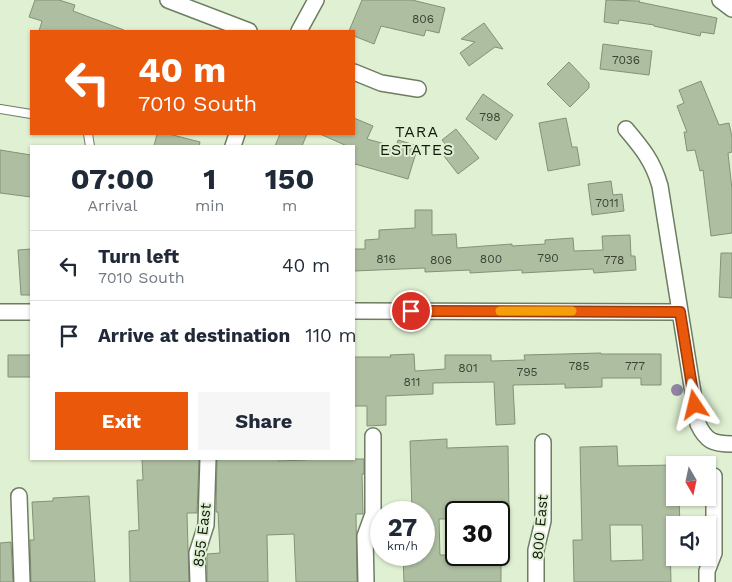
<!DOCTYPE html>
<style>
:root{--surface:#fff;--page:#f6f6f7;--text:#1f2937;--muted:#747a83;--line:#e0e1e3;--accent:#ea580c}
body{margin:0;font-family:"Work Sans",sans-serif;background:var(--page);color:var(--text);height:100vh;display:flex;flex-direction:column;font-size:19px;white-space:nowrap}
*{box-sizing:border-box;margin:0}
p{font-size:16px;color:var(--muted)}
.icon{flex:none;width:28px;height:28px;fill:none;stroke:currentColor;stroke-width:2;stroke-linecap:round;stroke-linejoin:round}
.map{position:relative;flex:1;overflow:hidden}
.details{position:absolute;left:30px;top:145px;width:325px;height:315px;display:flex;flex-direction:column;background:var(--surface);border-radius:0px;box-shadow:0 1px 4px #0004}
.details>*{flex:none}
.banner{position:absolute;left:30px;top:30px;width:325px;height:105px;border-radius:0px;box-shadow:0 1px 4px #0004;background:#ea580c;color:#fff;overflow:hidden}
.needle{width:32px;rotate:171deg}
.buttons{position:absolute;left:666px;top:456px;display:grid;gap:10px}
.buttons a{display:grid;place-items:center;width:50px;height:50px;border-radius:0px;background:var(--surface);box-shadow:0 1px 4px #0004;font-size:25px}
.speed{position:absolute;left:370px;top:501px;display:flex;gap:10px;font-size:25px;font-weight:700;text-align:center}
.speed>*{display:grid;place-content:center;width:65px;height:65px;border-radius:50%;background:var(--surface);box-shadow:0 1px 4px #0004;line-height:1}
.speed small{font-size:12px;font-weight:400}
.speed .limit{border:2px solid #111;border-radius:8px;background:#fff;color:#111}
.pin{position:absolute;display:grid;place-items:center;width:42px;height:42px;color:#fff;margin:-21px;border:2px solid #fff;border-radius:50%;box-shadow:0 1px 5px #0007}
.me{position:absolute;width:55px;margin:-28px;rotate:350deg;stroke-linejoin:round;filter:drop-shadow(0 0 4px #0008)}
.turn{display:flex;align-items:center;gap:18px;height:105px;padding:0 25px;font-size:22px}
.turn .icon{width:65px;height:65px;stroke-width:2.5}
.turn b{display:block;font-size:35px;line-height:42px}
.eta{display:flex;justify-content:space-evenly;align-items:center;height:85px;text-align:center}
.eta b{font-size:30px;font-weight:700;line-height:35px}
.primary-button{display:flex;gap:10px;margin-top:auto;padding:10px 25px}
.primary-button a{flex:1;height:58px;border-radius:0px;background:var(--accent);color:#fff;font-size:20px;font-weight:700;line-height:58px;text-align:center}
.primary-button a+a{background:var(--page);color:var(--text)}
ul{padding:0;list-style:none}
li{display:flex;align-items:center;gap:15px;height:70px;padding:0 25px;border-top:1px solid var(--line)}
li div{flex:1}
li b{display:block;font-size:19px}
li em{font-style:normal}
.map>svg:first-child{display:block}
</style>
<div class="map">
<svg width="732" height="582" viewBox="0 0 732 582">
<rect width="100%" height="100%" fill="#e0f1d3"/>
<path fill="#aebea1" stroke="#839277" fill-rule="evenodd" d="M35,0H59L75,5L73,11L124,30V31H39L42,21L29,17Z
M362,0H412L445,8L439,33L426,30L424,36L381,26L374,44L354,36V31H349Z
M606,0L640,1L639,2L717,18L714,34L701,32L700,36L654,26V25L619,20L618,24L604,22Z
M484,23L503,49L495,47L469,66L460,53L475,42L461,39Z
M603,44L652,51L649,75L600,69Z
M569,62L589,83V88L570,107L547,84Z
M701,81L719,125L729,123L732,137V152L728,153L732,189V233L711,236L703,170L700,171L695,150L687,151L684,132H687L677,106L684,103L679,90Z
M483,94L513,115L496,140L466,119Z
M354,118L373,126L367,139L396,147L398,140L418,146L408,179L355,164L354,167V146H347L320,134H354Z
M566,118L572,147H577L580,165L548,171L539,123Z
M456,129L479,158L458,174L444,156L451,151L442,140Z
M157,134H169L200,142L199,146H154Z
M280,134H307L302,146H275Z
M0,150L31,155V197L0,193Z
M611,181L613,195L622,194L624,211L592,215L588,184Z
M415,210H432V235L456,234L457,248L512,244V246L545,244V240L573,238L574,251L603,250L602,236L630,235L631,256H635L636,270L594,273L593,269L522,273V270L470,273V270L425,272V268L354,271V249H365V240L379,239V230L415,228Z
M31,249V295H21L18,250Z
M721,253H732V298L719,297Z
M601,353V354H661V385H641V378H602V387L565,388V384L513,385L515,424L496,425L494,382L433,383V394L386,396V425L367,426V406H354V357H391L390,355L414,354L415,371L445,369V355H491V361L525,360L524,355Z
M8,355H31V377H8Z
M447,439V448L508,446L509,512H449V519H439L440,555H501V582H404L403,555H424V512H412L410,441Z
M617,446L618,466L675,465V498H679L680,525H675V545H670L671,582H574L573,540H582L580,447ZM610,525H642L643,560L611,561Z
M142,459H199L197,513H187L189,582H130L129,531L139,530L137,480H143Z
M217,459H278V461L306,460V459H364V474H362L363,514H356L357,582H296L294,534L267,535L268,582H207V554L220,553L218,512H216Z
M89,496L95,582H31L30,540H34L32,502L53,501V498Z
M11,542L13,582H0V543Z"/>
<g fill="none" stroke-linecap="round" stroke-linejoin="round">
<g stroke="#6e7d62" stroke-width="10">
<path id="service" d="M0,109L31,114
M88,134L90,146"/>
</g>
<g stroke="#6e7d62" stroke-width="18">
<path id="minor" d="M168,0L249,31
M720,0L732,9
M299,31L316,0
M354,72L381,83L418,89
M626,129C642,148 653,161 660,186L698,424C706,441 713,444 732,444
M233,146L237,134
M354,311L680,312
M0,312H31
M19,496L22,582
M198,582L197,553L206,525L208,459
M366,582L365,536L373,514V436
M536,582V550L543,521V442
M707,582V571L714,553V476"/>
</g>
<use href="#service" stroke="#fff" stroke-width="8"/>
<use href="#minor" stroke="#fff" stroke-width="15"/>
</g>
<circle fill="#9084a1" cx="677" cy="390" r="6"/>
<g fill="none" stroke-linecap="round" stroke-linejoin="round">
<g stroke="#983908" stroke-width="12">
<path id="route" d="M411,311L680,312L695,405"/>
</g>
<use href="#route" stroke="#ea580c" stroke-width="9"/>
<path stroke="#f59e0b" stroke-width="9" d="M500,311H572"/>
</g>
<g text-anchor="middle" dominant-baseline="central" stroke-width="4" stroke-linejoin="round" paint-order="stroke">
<g font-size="12" fill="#3a4334">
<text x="423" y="19">806</text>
<text x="626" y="60">7036</text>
<text x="490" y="117">798</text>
<text x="607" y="203">7011</text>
<text x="548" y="258">790</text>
<text x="386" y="259">816</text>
<text x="491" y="259">800</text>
<text x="441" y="260">806</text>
<text x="614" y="260">778</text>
<text x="579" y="366">785</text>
<text x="635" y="366">777</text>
<text x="468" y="368">801</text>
<text x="527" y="372">795</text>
<text x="412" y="382">811</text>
</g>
<g font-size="15" fill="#141a10" stroke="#e0f1d3">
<text transform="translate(540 527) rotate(-85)">800 East</text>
<text transform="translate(202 535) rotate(-83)">855 East</text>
</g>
<g font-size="16" letter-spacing="1" fill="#141a10" stroke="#e0f1d3">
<text x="417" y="131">TARA<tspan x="417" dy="18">ESTATES</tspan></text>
</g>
</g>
</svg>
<div class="buttons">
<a><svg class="needle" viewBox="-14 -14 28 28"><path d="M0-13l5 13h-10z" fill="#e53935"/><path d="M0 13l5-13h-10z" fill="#747a83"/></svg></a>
<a><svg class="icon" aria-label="sound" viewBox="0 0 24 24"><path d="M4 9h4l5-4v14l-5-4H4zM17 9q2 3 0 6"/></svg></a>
</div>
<div class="speed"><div>27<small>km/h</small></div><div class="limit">30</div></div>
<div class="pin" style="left:411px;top:311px;background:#d93025"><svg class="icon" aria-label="arrive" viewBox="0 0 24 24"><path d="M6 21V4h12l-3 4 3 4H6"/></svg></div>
<svg class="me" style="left:695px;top:405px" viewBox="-20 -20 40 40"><path d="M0-17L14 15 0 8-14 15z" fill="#ea580c" stroke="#fff" stroke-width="4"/></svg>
<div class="banner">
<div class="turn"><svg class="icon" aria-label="left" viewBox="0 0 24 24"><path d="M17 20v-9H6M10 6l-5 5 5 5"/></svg><div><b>40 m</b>7010 South</div></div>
</div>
<section class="details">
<div class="eta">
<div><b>07:00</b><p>Arrival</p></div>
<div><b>1</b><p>min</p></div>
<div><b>150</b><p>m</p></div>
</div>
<ul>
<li><svg class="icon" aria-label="left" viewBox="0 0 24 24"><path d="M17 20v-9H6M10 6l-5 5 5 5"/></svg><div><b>Turn left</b><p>7010 South</p></div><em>40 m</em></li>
<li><svg class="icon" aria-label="arrive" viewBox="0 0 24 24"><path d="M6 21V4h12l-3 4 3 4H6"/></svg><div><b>Arrive at destination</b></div><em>110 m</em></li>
</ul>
<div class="primary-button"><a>Exit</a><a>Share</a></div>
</section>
</div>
